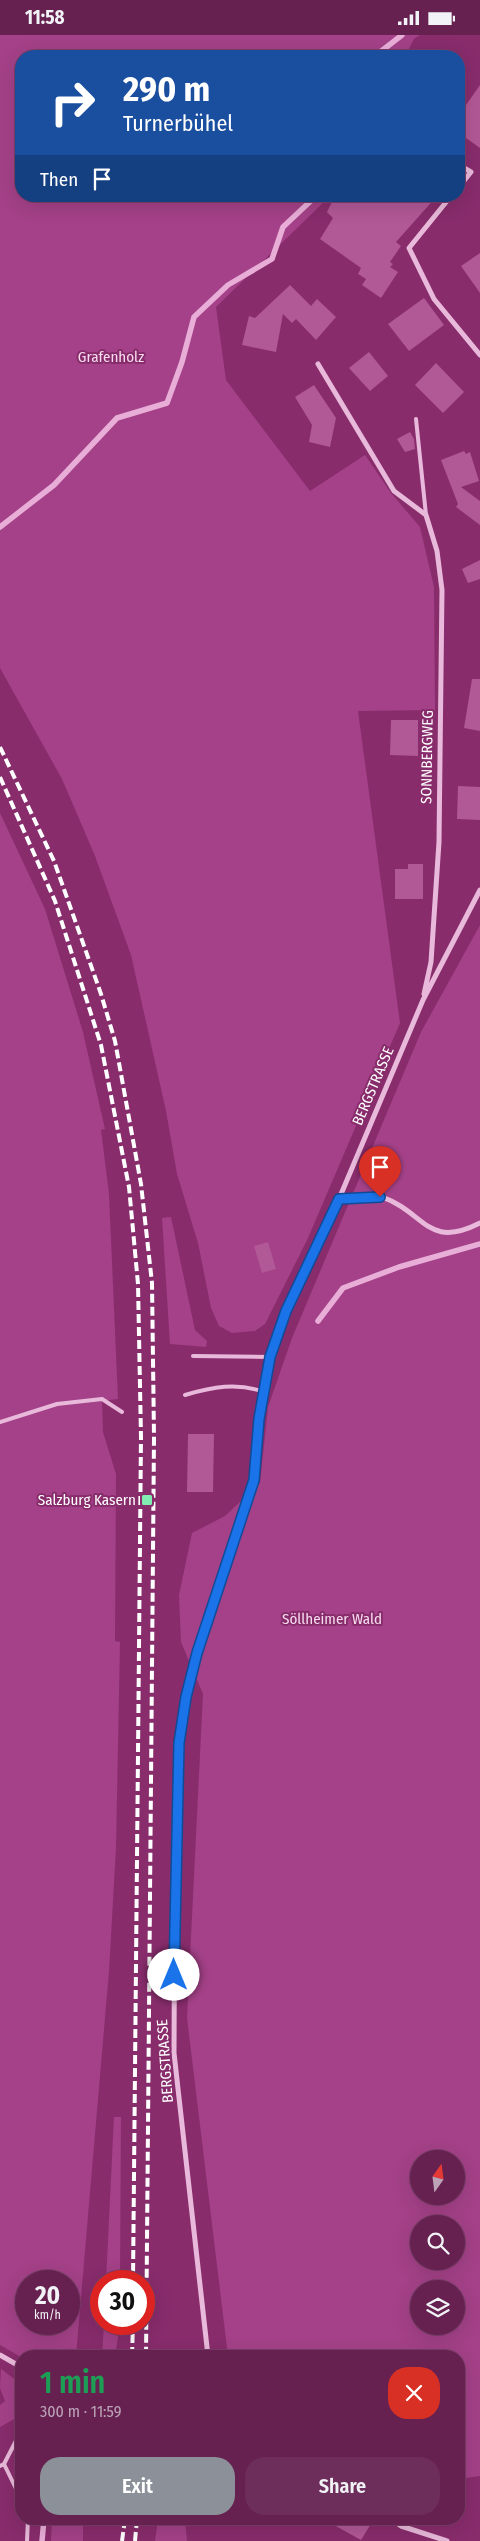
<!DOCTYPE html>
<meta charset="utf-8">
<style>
:root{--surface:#662151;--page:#6e2e5b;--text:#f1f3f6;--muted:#bca3b7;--line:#793e68;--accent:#8c9099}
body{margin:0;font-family:"Fira Sans Condensed",sans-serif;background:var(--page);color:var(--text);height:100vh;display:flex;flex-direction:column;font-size:19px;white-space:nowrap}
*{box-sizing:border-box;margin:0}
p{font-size:16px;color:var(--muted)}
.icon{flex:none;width:28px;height:28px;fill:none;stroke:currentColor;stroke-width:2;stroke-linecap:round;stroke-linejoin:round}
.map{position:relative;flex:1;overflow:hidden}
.sheet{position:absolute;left:15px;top:2315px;width:450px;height:175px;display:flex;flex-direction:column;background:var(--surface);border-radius:20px;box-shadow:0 5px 20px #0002,0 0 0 1px var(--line)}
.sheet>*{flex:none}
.banner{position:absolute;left:15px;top:15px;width:450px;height:152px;border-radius:20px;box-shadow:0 5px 20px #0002,0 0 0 1px var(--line);background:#1a4fa0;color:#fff;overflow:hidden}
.needle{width:32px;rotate:14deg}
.tools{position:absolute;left:410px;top:2115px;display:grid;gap:10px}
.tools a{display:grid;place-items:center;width:55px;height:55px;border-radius:50%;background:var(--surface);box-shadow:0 5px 20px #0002,0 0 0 1px var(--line);font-size:25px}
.speed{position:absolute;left:15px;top:2235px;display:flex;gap:10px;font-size:25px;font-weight:700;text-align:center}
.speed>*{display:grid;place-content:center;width:65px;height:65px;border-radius:50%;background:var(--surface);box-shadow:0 5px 20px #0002,0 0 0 1px var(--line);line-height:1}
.speed small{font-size:12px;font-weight:400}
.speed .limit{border:8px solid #d22;background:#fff;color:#111}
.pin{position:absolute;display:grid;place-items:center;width:42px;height:42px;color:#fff;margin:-51px -21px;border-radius:50% 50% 50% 0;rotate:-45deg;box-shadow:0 0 5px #0007}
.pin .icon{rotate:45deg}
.me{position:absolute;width:55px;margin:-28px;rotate:0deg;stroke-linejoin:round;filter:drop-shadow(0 0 4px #0008)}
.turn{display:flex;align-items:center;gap:18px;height:105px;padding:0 25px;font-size:22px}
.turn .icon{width:65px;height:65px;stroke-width:2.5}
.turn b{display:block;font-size:35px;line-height:42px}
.then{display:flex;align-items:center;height:48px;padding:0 25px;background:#0003;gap:10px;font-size:19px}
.round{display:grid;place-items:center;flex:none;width:52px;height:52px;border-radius:20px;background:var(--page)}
.summary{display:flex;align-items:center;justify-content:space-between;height:85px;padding:0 25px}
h1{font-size:30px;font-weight:600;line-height:38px;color:#1e9e55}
.cta{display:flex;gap:10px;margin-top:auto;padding:10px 25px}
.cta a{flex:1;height:58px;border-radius:20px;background:var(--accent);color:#fff;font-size:20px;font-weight:600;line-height:58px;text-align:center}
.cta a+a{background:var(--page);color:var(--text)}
.status{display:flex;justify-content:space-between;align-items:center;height:35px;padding:0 25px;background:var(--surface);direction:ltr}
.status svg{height:14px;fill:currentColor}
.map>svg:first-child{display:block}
</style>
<div class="status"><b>11:58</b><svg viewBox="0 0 49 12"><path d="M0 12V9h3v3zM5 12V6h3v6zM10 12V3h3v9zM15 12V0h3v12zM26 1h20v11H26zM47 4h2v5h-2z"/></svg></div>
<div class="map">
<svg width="480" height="2506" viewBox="0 0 480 2506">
<rect width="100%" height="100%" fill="#882c6c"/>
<path fill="#a44188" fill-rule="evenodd" d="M0,0H420L414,4L405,21H21V161H330L216,272L226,345L310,456L365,420L391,458L420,492L434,552L435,675L358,676L400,988L308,1203L265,1289L255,1296L232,1298L219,1291L211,1273L198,1208L177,1139L166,1076L131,920L95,821L62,744L0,633Z
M0,778L45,874L83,997L105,1094L101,1095L109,1159L118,1364L102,1366L103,1397L116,1439L115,1606L120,1607L116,1813L109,1936L76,2321L21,2322L0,2310ZM26,2246H69V2289H26Z
M480,890V2441L459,2444V2321H228L187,1983L203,1659L181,1607L179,1560L192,1498L225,1481L260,1448L268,1372L292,1303L421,997ZM419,2124H456V2161H419ZM419,2189H456V2226H419ZM419,2254H456V2291H419Z
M171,1182L195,1295L207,1306L206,1312L170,1309L162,1183Z
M114,2082H121L120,2246H106Z
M104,2289H120L115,2321H102Z
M1,2334L21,2349V2364L16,2383L0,2392V2370L5,2366L0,2353Z
M52,2484H83V2506H51Z
M158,2484H185L187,2506H155Z"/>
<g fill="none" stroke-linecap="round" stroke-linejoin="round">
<path stroke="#e8aed8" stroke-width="5.5" d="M375,21L402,0
M0,492L54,450L117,383L167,368L182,327L194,282L228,250L272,224L283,192L316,161
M318,1286L343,1253L399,1232L480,1209
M42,2506L44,2484"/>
</g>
<path fill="#b15896" d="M480,50V113L459,98V80Z
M335,161H437L396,207L401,211L390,227L393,229L390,232L398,237L381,263L362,250L366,244L358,239L361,233L320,204L333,183L327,177Z
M480,218V258L461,231Z
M290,250L311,271L317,264L336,282L316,305L296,284L292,288L283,279L276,317L242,310L249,281L255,283Z
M424,263L444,290L409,316L388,289Z
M369,317L388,341L370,356L349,333Z
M436,328L464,357L443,378L415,350Z
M314,350L336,383L330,412L309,407L312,390L295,362Z
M410,397L414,404L415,414L405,417L397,404Z
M464,416L466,419L470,417L479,446L461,452L480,466V490L456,472L458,469L441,425Z
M480,525V544L468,548L462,534Z
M472,644H480V696L464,693Z
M391,685H418V721L390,720Z
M458,751L480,752V785L457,784Z
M408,829H423V864H395V834H408Z
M268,1207L276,1234L262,1238L254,1211Z
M188,1399H214L213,1457H187Z
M323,2484H374L361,2505Z"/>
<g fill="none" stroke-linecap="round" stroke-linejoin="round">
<path stroke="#e8b9da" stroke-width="4" d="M416,384L426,480
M193,1321L270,1322
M185,1360C212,1352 237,1347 264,1357
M0,1387L57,1369L102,1364L122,1377
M4,2429L21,2464
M0,2431L4,2429L21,2396
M27,2506L28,2484"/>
<path stroke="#e8b9da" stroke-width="5" d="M459,130L471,137L459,152
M451,161L409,213L434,264L480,320
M318,329L394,456L426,480L437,516L442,555L439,807L431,927L424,959
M339,1164C352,1163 371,1158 382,1162C425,1177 427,1215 480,1188
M0,2320L21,2332
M208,2321L174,2018L175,1805L179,1708L186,1662L197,1618L254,1445L259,1383L270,1322L286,1276L339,1164L423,965L480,855
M391,2484L401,2491L447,2506"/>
<path stroke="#fff" stroke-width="4" stroke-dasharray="9 4" stroke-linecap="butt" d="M0,712L54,826L101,959L115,1006L141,1149L152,1248L154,1402L146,2321
M0,742L55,866L101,1010L129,1152L138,1249L141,1402L133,2246
M132,2321L133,2289
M122,2506L125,2484
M135,2506L137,2484"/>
</g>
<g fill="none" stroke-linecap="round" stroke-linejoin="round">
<g stroke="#114b97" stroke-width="12">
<path id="route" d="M174,1940L179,1708L186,1662L197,1618L254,1445L259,1384L270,1322L286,1276L339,1164L380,1162"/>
</g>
<use href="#route" stroke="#1a73e8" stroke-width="9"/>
</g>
<rect fill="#81edb2" stroke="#882c6c" stroke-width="2" x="141" y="1459" width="12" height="12" rx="2.5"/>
<g text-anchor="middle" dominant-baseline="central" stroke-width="4" stroke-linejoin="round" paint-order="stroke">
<g font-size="15" fill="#f7dcef" stroke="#882c6c">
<text x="111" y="322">Grafenholz</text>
<text x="332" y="1584">Söllheimer Wald</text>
</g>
<g font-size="15" fill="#fff" stroke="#882c6c">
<text transform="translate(427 722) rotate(-89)">SONNBERGWEG</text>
<text transform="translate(373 1051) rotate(-67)">BERGSTRASSE</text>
<text transform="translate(165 2026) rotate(-94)">BERGSTRASSE</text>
</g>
<g font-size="15" fill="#fff" stroke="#882c6c" text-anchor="end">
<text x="136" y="1465">Salzburg Kasern</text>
</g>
</g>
</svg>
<div class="tools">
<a><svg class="needle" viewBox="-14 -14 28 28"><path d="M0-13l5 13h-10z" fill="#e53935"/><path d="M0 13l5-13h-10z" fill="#bca3b7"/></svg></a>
<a><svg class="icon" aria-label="search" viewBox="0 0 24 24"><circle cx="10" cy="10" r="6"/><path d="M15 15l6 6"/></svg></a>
<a><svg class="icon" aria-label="layers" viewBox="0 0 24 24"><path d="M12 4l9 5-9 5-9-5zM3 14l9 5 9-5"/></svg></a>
</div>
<div class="speed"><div>20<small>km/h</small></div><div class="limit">30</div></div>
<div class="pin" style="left:380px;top:1162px;background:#d93025"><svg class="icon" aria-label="arrive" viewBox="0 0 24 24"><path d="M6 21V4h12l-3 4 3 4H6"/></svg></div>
<svg class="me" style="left:174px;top:1940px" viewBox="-20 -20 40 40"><circle r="19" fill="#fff"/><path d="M0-13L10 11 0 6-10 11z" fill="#1a73e8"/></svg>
<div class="banner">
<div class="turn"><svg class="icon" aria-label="right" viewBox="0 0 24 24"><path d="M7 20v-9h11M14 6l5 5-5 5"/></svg><div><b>290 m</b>Turnerbühel</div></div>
<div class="then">Then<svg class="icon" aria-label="arrive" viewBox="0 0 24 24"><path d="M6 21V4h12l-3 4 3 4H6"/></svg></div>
</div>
<section class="sheet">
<div class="summary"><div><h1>1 min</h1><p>300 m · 11:59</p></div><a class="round" style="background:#d93025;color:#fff"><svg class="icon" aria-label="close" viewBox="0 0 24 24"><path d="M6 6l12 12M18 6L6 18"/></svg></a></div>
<div class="cta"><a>Exit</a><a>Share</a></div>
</section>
</div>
